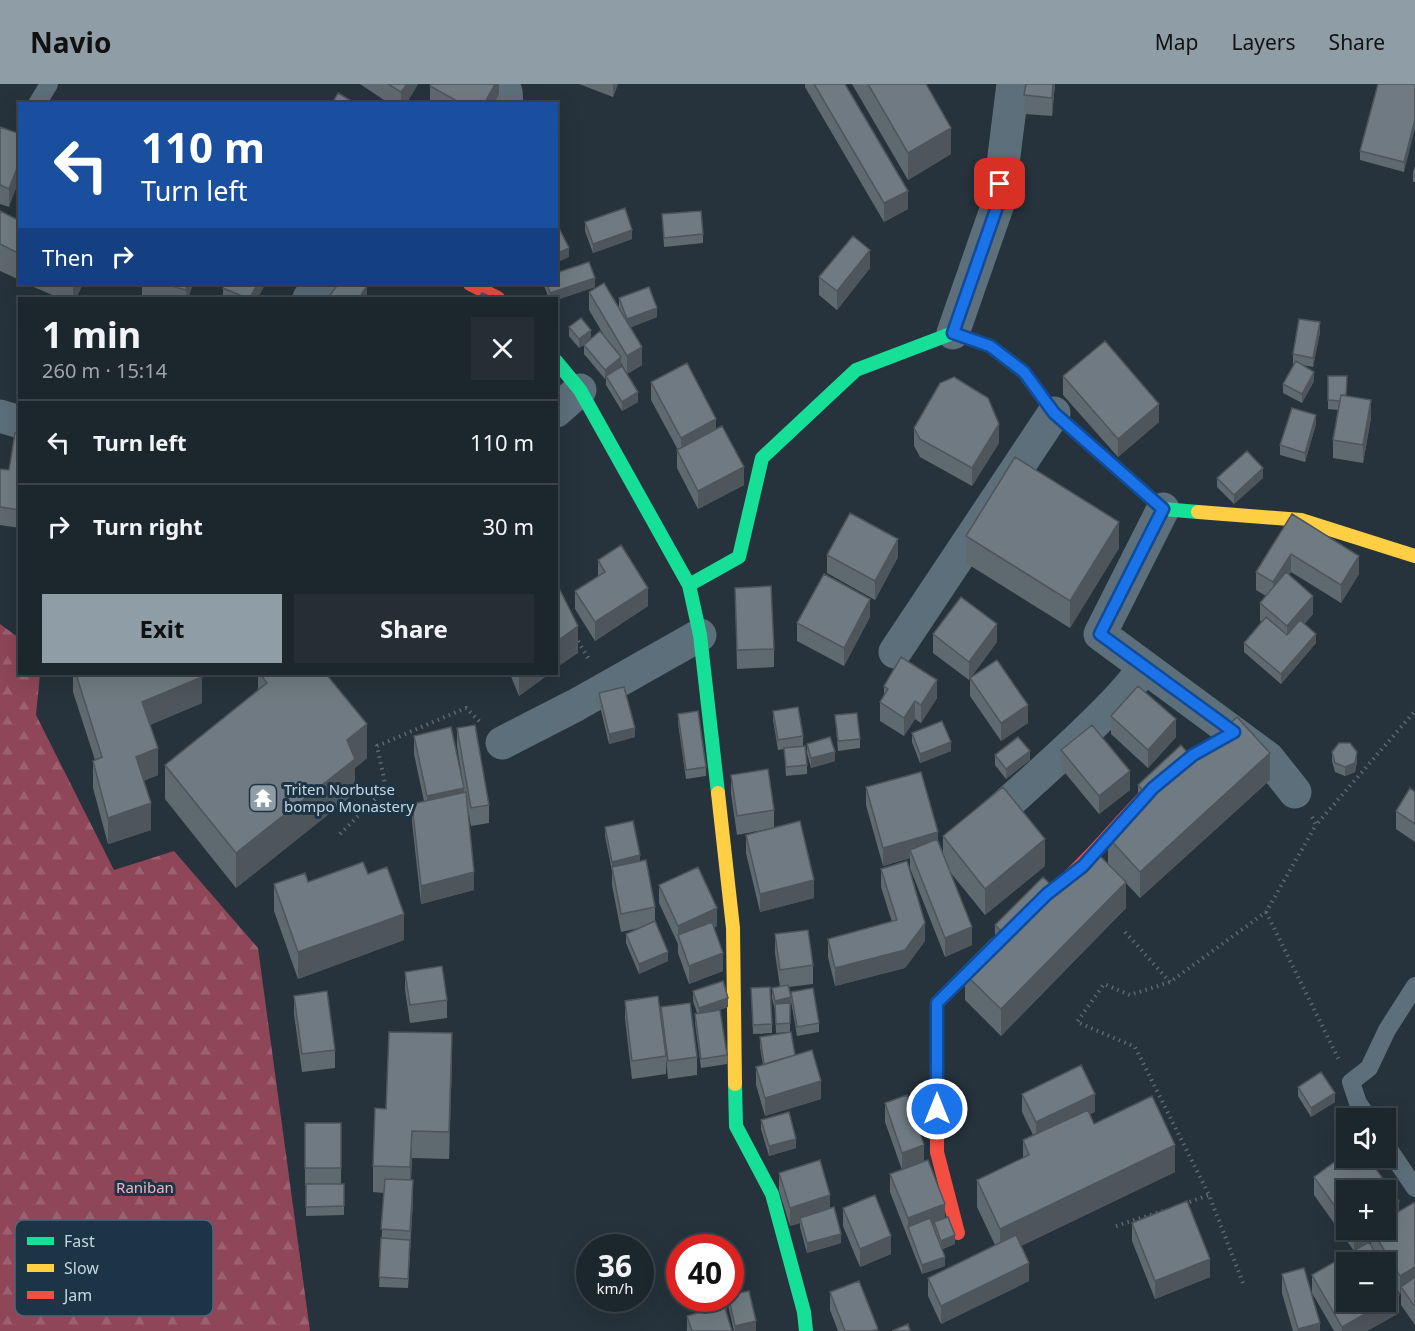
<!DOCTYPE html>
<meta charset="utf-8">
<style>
:root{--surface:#1c262d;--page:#252e35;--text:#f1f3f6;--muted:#a0a5aa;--line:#3a4349;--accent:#8f9da7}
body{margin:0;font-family:"Noto Sans",sans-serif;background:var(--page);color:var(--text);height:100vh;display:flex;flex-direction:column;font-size:22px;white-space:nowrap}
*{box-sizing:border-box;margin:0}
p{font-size:20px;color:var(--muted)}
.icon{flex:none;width:33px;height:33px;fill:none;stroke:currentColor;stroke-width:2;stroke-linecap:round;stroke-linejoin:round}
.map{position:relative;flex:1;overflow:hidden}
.sheet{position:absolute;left:18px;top:213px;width:540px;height:378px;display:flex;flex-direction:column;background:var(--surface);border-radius:0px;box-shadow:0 6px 24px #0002,0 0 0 2px var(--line)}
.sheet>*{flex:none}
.hud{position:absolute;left:18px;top:18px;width:540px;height:183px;border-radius:0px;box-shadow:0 6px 24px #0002,0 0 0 2px var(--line);background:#1a4fa0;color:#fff;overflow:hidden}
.fabs{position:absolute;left:1336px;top:1024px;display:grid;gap:12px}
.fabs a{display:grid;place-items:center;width:60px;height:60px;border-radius:0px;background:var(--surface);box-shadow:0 6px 24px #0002,0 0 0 2px var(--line);font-size:30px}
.speed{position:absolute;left:576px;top:1150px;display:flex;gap:12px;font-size:30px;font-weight:700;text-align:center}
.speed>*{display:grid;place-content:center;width:78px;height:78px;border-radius:50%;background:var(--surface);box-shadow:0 6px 24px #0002,0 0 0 2px var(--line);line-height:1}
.speed small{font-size:15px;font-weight:400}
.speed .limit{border:9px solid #d22;background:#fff;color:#111}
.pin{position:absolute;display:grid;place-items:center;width:51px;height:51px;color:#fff;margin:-26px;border-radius:12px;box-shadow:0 3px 9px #0006}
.me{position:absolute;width:66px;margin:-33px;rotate:0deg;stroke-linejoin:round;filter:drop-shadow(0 0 4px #0008)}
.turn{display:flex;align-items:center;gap:21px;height:126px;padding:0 24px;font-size:27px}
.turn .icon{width:78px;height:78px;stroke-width:2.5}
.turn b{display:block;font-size:42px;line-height:51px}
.then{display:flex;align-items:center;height:57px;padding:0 24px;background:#0003;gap:12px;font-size:22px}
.round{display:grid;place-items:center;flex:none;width:63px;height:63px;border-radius:0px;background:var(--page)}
.headline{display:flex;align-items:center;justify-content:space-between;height:102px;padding:0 24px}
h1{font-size:36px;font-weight:700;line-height:45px}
.button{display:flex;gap:12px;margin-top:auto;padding:12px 24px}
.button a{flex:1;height:69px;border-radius:0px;background:var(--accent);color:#111;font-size:24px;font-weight:700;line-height:69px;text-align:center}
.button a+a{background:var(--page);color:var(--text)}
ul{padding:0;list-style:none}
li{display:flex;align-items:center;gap:18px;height:84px;padding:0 24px;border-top:2px solid var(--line)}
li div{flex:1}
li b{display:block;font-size:22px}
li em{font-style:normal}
header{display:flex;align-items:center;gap:36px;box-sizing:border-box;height:84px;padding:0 30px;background:var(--accent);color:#111}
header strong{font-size:28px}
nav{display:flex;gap:33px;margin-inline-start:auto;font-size:21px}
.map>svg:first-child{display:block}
</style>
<header>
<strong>Navio</strong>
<nav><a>Map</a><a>Layers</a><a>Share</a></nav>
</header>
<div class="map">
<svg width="1415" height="1247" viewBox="0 0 1415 1247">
<defs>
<pattern id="forest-firs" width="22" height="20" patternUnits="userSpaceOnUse" patternTransform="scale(1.5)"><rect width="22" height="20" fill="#8e4658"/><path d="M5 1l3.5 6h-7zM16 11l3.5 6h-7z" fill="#9c6070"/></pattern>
</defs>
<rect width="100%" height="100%" fill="#26333c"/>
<path fill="url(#forest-firs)" d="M0,540L19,554L20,590H40L36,631L114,786L174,767L258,864L310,1247H0Z"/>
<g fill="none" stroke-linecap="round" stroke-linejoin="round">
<path stroke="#5a6871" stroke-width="4" stroke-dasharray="1.5 4.5" stroke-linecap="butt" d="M575,552L590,577
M1312,733L1316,741L1415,627
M340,750L386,704L377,662L466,624L480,638
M1266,828L1339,976
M1125,848L1170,898
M1184,1120L1209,1111
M1116,1142L1163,1127
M1243,1199L1209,1111L1135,963L1077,938L1104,900L1130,911L1170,898L1266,828L1316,741"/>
<path stroke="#5d6f7a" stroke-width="18" d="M37,20L49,0
M1369,1035L1358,1019L1351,998L1369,984L1387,946L1415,902
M1386,1061L1415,1104"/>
<path stroke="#5d6f7a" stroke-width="33" d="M500,0L506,8L507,20
M309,214L319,200
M953,249L998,120L1013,0
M556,327L580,306
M0,332L20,338
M1163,425L1100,550L1268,674L1295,708
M895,568L1054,329
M502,659L576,621L700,551
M978,745C1012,716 1045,686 1078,655C1102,632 1125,610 1144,584"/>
<path stroke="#16e098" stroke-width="14" d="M556,277L580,306L689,501L700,551L718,709
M689,501L739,473L762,374L856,286L953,249L990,262L1024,288L1054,329L1163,425L1198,428
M735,1000L736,1042L772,1110L804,1228L806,1247
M937,1008V919L996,860"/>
<path stroke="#ffcf43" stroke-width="14" d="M1198,428L1301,436L1415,472
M718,709L733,844L735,1000"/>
<path stroke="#f24e42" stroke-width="14" d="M470,200L498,214
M1063,798C1098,767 1126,729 1160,697C1182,677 1208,662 1234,648
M937,1008V1068L958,1149"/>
</g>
<path fill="#5f6970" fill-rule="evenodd" d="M360,0H418L406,20H390Z
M499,0V10L494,20H430V2Z
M579,0H618L613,13Z
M805,0H845L908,125L884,138L805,3Z
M852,0H926L951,70L908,96Z
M1026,0H1055L1052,32L1024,30Z
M1415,0L1404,88L1360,76V67Z
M0,43L20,50L9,123L0,120Z
M1415,82V98H1413V88Z
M0,127L20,137V196L0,187Z
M662,130L703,150V159L664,163Z
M585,138L632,155L593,169L585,147Z
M870,184L837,226L819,211V193Z
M27,200H83L76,214H59Z
M142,200H193L188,214H153L142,211Z
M225,200H265L258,214H223V204Z
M544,200H556L595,203L556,216V214H549L544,202Z
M589,208L619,224V214L657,233L631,243L642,281L627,290L621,279V282L618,285L638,318L622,327L606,301V294L605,295L584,270V261L579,264L569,252V243L591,255L605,253L589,226Z
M1320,248L1313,283L1303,281L1314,297L1302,319L1283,309V300L1294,280H1293V270Z
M1063,292L1159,338L1118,373L1063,311Z
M1328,292L1347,312L1371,334L1363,379L1333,374V356L1338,326L1328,325Z
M651,298L716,345L744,401L698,425L677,384V366H678L651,316Z
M1316,340L1305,378L1280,371V361Z
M914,344L999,359L972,402L920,373L914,362Z
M20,350V444L0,441V385L9,386Z
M1217,394H1263L1234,420L1217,403Z
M1292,430L1359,490L1341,519L1291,488L1289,491L1313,530L1304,540L1316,559L1281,600L1244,568V559L1262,538L1260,537V519L1266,512L1256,506V488Z
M966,452L1119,464L1070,544L966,479Z
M827,471L898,473L875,516L827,489Z
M598,476L648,522L595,557L575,525V507L598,493Z
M735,504L774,565V583L737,585Z
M870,533L844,582L797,557V539Z
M933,550L997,558L969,596L933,569Z
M73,590H201L202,619L150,641L158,691L143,697L151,746L108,760L93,704V677L95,676L73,608Z
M258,590H326L367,674L355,684V709L236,804L165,715V681L258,607Z
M510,590H549L519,612Z
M970,594L1028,639L1001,657L970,612Z
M884,602L937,614L921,639L915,635L904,652L880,637V618L884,612Z
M599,609L635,653L609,660L599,618Z
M773,627L803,652V662L807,681V690L786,692L784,665L778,666L773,636Z
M678,630L706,683V692L686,695L678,639Z
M835,631L860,655V664L838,667Z
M1111,632L1176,653L1148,684L1111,650Z
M457,644L489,721V739L471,742L468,725L474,806L421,820L412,738V720L424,717L414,670V652L462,694L457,662Z
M912,649L951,667L920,679L912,658Z
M807,660L835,677L811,684L807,669Z
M1061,666L1130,706L1099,730L1061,684Z
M1332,668L1357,677L1355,688L1345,692L1335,688L1332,677Z
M995,671L1030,676L1006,695L995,681Z
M1192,674L1270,696L1140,814L1126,799V824L1001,952L965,916V890L995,859V841L1053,803L1108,780V753L1138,725V701Z
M731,691L774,726V744L814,814L760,828L746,769V751L768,745L737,751L731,709Z
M866,703L938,757L943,769V752L1045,782L985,831L950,788L972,861L945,873L910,784V774L883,782L866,721Z
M1415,708V758L1396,745V727Z
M605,743L640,777L655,823V837L668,877L639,890L626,859V850L639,844L621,848L612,801V787L605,752Z
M881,785L925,857L905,884L835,902L828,873V855L892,838L881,803Z
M308,798L404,856L298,895L274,827V800Z
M659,801L717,842L714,844L723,887L689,900L678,869V860L659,819Z
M775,850L813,881V900L788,903L791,923H790V948L795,971L821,1015L765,1032L756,1001V983L763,981L760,963V953L789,948L776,949L775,926L772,914V904L780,903L775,869Z
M405,888L447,916V934L410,939L405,906Z
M751,904L772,940V949L753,950Z
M693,907L728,923L719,926L727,971V980L701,984L695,939V930L697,929L693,917Z
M791,908L819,939V948L797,952L791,917Z
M294,912L335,966V984L302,988L294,930Z
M625,917L661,936V923L697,973V991L668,995L666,974V990L632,995L625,935Z
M452,975L449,1075L412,1074L411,1096L413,1115L408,1204L379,1203L384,1109L373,1108V1082L386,1025Z
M1298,1003L1335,1018L1311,1033L1298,1012Z
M1022,1010L1095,1028L1090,1030L1094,1040L1175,1088L1021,1162L1029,1197L941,1240L928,1212V1194L995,1161L977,1123V1096L1023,1074V1056L1033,1051L1022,1028Z
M885,1019L924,1077L945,1134L955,1160L942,1165L945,1182L922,1190L890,1108V1090L902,1086L885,1038Z
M761,1036L796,1064L769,1072L761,1045Z
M305,1039H341V1100H344V1131L306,1132V1102H305Z
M779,1089L830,1124L841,1159L807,1169L800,1143V1139L790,1142L779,1107Z
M1314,1093L1399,1128L1415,1118V1241L1401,1221V1210H1400L1386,1187V1179H1381L1371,1163V1155L1360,1164L1399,1229L1367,1247H1334L1312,1209V1191L1354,1167L1314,1111ZM1347,1107L1386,1146H1347Z
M843,1124L891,1170L860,1183L843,1142Z
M1132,1139L1210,1193L1155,1215L1132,1157Z
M1282,1190L1320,1247H1293L1282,1209Z
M830,1208L878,1247H838L830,1226Z
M740,1209L756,1247H734L728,1221V1215H730Z
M700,1215H727L726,1229L732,1247H687V1232L703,1227Z"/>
<path fill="#4e555b" d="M407,0H418L406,20H401V8Z
M495,0H499V10L494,20H484Z
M613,0H618L613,13Z
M1053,0H1055L1052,32V14Z
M1415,36V45L1404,88V78Z
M951,44V70L908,96V69Z
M20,76V94L9,123V105Z
M908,107V125L884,138V119Z
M632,146V155L593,169V160Z
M569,164V173L556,179V170Z
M870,166V184L837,226V207Z
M595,194V203L556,216V214H550V209Z
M73,200H83L76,214H73Z
M187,200H193L188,214H186V206Z
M257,200H265L258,214H250Z
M367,202V211L365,214H359Z
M657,224V233L627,245V235Z
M1320,238V248L1313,283V274Z
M591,246V255L579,264V255Z
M642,263V281L627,290V272Z
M621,273V282L607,293L606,292V294L605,295V286Z
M1314,288V297L1302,319V310Z
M638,308V318L622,327V318Z
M1371,316V334L1363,379V361Z
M1159,320V338L1118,373V355Z
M1316,331V340L1305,378V369Z
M716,335V353L681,372V354Z
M999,340V359L972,402V384Z
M744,383V401L698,425V407Z
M1263,384V394L1234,420V411Z
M1119,438V464L1070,544V517Z
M898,455V473L875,516V497Z
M1291,470V488L1273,516V498Z
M1359,472V490L1341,519V501Z
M648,504V522L595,557V538Z
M1313,512V530L1287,561V542Z
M870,515V533L844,582V564Z
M997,540V558L969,596V578Z
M578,542V569L556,584V558Z
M1316,550V559L1281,600V590Z
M519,590H549L519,612Z
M202,593V619L142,644V618Z
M937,596V614L921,639V621Z
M915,617V635L904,652V634Z
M1028,621V639L1001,657V639Z
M1176,635V653L1148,684V666Z
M367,640V674L355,684V709L236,804V769L347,656Z
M635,644V653L609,660V650Z
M951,658V667L920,679V670Z
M158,664V691L136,700V673Z
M1030,667V676L1006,695V685Z
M835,668V677L811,684V674Z
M1357,668V677L1355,688L1345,692V683Z
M1270,669V696L1140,814V788Z
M1130,687V706L1099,730V712Z
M464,704V722L427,730V712Z
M151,719V746L108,760V734Z
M938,748V766H910V774L883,782V764Z
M1045,755V782L985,831V805Z
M640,771V781L612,783V787V778Z
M474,788V806L421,820V802Z
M814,796V814L760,828V810Z
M1126,798V824L1001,952V925Z
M717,824V842L681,859L678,852V842Z
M404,830V856L298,895V868Z
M925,839V857L905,884L835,902V884Z
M972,843V861L945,873V854Z
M668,868V877L639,890V880Z
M723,869V887L689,900V882Z
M791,913V923L775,926V917Z
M728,914V923L699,933V924Z
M452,949V975L449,1075V1048Z
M821,997V1015L765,1032V1014Z
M1335,1009V1018L1311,1033V1024Z
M1095,1010V1028L1036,1056V1038Z
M412,1047V1074L410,1109V1083Z
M796,1055V1064L769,1072V1062Z
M924,1061V1080L902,1087V1069Z
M1175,1061V1088L1000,1172V1145Z
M413,1096V1115L408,1204V1195Z
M830,1111V1130L800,1134V1139L790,1142V1124Z
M1399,1117V1135L1386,1145V1126Z
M945,1120V1138H934V1142L911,1151L908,1143V1134Z
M1359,1146H1371V1155L1354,1167V1149Z
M841,1150V1159L807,1169V1159Z
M955,1151V1160L941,1166V1157Z
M891,1152V1170L860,1183V1165Z
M945,1173V1182L922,1190V1181Z
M1210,1175V1193L1155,1215V1197Z
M1029,1179V1197L941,1240V1222Z
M1415,1183V1201L1401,1203V1210H1400V1192Z
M740,1194V1212L730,1214V1196Z
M1399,1211V1229L1367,1247H1342V1243Z
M720,1215H727L726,1232L706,1237V1219Z
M756,1237V1247H735V1242Z
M1320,1239V1247H1298V1245Z"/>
<path fill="#6f7a82" stroke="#4e555b" stroke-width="1.5" d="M388,0H407L401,8Z
M431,0H495L484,20H462L430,2Z
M814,0H845L908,107L884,119Z
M868,0H926L951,44L908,69Z
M1026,0H1053L1052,14L1024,11Z
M1378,0H1415V36L1404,78L1360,67Z
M338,9L353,18L352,20H332Z
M0,43L20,50V76L9,105L0,101Z
M625,124L632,146L593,160L585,138Z
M0,127L20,137V170L0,160Z
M701,127L703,150L664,154L662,130Z
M560,146L569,164L556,170V148Z
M853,152L870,166L837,207L819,193Z
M589,178L595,194L550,209L547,200H556V189Z
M604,199L642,263L627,272L589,208Z
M164,200H187L186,206Z
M225,200H257L250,214H247L223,204Z
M338,200H364L367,202L359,214H328Z
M649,203L657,224L627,235L619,214Z
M482,209L494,214H479Z
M581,234L591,246L579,255L569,243Z
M1299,235L1320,238L1313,274L1293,270Z
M600,247L621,273L605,286L584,261Z
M1105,257L1159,320L1118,355L1063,292Z
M1296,277L1314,288L1302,310L1283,300Z
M687,279L716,335L681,354L651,298Z
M622,282L638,308L622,318L606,292Z
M1328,292H1347L1346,311H1341L1340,317L1328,316Z
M954,293L988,314L999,340L972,384L920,355L914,344L940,299Z
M1341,311L1371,316L1363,361L1333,356Z
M1292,324L1316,331L1305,369L1280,361Z
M722,342L744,383L698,407L677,366Z
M15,349L20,350V426L0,423V385L9,386Z
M1247,367L1263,384L1234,411L1217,394Z
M1015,373L1119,438L1070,517L966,452Z
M850,429L898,455L875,497L827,471Z
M1292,430L1359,472L1341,501L1291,470L1273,498L1256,488Z
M621,461L648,504L595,538L575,507L605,488L598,476Z
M1286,488L1313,512L1287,542L1260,519Z
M824,490L870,515L844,564L797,539Z
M556,498L578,542L556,558Z
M771,502L774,565L737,566L735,504Z
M961,513L997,540L969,578L933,550Z
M1266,533L1287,551L1300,536L1316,550L1281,590L1244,559Z
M901,573L937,596L921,621L915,617L904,634L880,618L888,605L884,602Z
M997,576L1028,621L1001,639L970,594Z
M76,590H201L202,593L142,618L158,664L136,673L151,719L108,734L93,677L102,673Z
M260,590H326L367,640L347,656L355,675L236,769L165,681L267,599Z
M1138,602L1176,635L1148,666L1111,632Z
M624,603L635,644L609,650L599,609Z
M798,623L803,652L778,656L773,627Z
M698,627L706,683L686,686L678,630Z
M857,629L860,655L838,657L835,631Z
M1237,633L1270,669L1140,788L1108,753L1150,714L1138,701L1181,661L1192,674Z
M942,637L951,658L920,670L912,649Z
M475,641L489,721L471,724L457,644Z
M1092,641L1130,687L1099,712L1061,666Z
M451,643L464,704L427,712L414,652Z
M830,653L835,668L811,674L807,660Z
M1018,653L1030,667L1006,685L995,671Z
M1339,659H1350L1357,668L1355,679L1345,683L1335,679L1332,668Z
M805,662L807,681L786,683L784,664Z
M768,685L774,726L737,732L731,691Z
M921,688L938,748L883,764L866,703Z
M1003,703L1045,755L985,805L943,752Z
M1410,704L1415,708V740L1396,727Z
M466,708L474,788L421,802L412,720Z
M633,737L640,771L612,778L605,743Z
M800,737L814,796L760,810L746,751Z
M937,755L972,843L945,854L910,766Z
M1092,764L1126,798L1001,925L965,890L1004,850L995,841L1043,793L1053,803Z
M646,776L655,823L621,830L612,783Z
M907,777L925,839L905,866L835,884L828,855L897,836L881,785Z
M363,778L368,790L387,783L404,830L298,868L274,800L305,789L308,798Z
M698,783L717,824L678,842L659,801Z
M655,837L668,868L639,880L626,850Z
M712,838L723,869L689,882L678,851Z
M808,846L813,881L780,886L775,850Z
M442,882L447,916L410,921L405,888Z
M723,897L728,914L699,924L693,907Z
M788,901L791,913L775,917L772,904Z
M770,903L772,940L753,941L751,904Z
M813,904L819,939L797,943L791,908Z
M327,907L335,966L302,970L294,912Z
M658,912L666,972L632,977L625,917Z
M690,919L697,973L668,977L661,923Z
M790,919V939L776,940L775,920Z
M720,926L727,971L701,975L695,930Z
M389,948L452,949L449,1048L412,1047L410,1083L373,1082L375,1024L386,1025Z
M791,948L795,971L764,980L760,953Z
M812,966L821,997L765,1014L756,983Z
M1081,981L1095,1010L1036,1038L1022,1010Z
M1321,988L1335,1009L1311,1024L1298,1003Z
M907,1011L924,1061L902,1069L885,1019Z
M1152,1012L1175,1061L1000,1145L977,1096L1029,1071L1023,1056L1088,1026L1094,1040Z
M789,1028L796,1055L769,1062L761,1036Z
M305,1039H341V1084H305Z
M1347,1069V1074H1368L1399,1117L1386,1126V1107H1347V1139L1314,1093Z
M820,1076L830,1111L790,1124L779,1089Z
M928,1076L945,1120L908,1134L890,1090Z
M385,1095L413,1096L410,1147L381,1145Z
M306,1100H344V1122L306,1123Z
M875,1111L891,1152L860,1165L843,1124Z
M1187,1117L1210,1175L1155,1197L1132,1139Z
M1415,1118V1183L1400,1192L1372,1146H1386V1135Z
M834,1123L841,1150L807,1159L800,1134Z
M948,1133L955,1151L941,1157L934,1138Z
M930,1134L945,1173L922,1181L908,1143Z
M1352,1146H1359L1354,1149Z
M1016,1151L1029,1179L941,1222L928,1194Z
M381,1154L410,1156L408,1195L379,1193Z
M1369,1158L1381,1179H1347V1218H1386V1189L1399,1211L1342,1243L1312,1191Z
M733,1166L740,1194L730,1196V1167Z
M1304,1184L1320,1239L1298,1245L1282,1190Z
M1415,1193V1223L1401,1203Z
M859,1197L878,1245L872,1247H845L830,1208Z
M749,1207L756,1237L735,1242L729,1215H730V1211Z
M705,1215H720L706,1219Z
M724,1221L732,1247H692L687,1232Z
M908,1240L910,1247H892Z"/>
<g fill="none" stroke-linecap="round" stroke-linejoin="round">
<g stroke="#114b97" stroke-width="15">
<path id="route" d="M937,1025V919L1047,810L1083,782L1153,704L1193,671L1234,648L1100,550L1163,425L1054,329L1024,288L990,262L953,249L998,120L1000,100"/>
</g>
<use href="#route" stroke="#1a73e8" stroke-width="10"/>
</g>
<defs>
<g id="temple-square" transform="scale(1.5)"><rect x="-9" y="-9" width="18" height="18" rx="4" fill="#8f9da7" stroke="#1c3546"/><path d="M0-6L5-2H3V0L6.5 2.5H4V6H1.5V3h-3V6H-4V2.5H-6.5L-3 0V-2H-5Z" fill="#fff"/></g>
</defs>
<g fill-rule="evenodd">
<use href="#temple-square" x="263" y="714"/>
</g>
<g text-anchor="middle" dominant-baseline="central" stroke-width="6" stroke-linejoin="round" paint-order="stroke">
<g font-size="15" fill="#c7d6e0" stroke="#1c3546" text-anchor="start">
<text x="284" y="705">Triten Norbutse<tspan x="284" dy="17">bompo Monastery</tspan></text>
</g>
<g font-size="15" fill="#fab1bd" stroke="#1c3546">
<text x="145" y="1103">Raniban</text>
</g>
</g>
<rect x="15" y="1136" width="198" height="96" rx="9" fill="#1c3546" stroke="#4f6574" stroke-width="1.5"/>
<rect x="27" y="1153" width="27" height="8" fill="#16e098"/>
<rect x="27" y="1180" width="27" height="8" fill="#ffcf43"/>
<rect x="27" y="1207" width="27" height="8" fill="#f24e42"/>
<g font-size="16" fill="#c7d6e0">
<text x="64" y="1163">Fast</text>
<text x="64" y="1190">Slow</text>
<text x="64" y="1217">Jam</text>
</g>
</svg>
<div class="fabs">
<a><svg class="icon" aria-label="sound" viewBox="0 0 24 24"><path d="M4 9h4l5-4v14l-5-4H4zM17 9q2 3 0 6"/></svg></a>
<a>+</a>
<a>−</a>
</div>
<div class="speed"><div>36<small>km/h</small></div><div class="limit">40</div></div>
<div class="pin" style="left:1000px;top:100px;background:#d93025"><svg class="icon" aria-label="arrive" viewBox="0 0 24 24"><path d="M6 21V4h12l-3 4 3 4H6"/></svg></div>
<svg class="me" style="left:937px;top:1025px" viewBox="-20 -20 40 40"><circle r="17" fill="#1a73e8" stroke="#fff" stroke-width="3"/><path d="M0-11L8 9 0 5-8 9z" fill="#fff"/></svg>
<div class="hud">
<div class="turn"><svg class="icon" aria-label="left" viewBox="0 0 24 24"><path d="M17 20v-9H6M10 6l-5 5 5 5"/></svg><div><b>110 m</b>Turn left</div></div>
<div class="then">Then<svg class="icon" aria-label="right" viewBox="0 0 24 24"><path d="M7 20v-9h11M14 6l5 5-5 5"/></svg></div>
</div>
<section class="sheet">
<div class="headline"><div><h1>1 min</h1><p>260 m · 15:14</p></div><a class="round"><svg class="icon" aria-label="close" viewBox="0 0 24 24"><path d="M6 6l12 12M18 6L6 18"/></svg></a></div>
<ul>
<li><svg class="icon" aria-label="left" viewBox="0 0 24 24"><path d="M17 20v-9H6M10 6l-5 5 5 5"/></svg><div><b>Turn left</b></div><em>110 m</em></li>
<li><svg class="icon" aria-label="right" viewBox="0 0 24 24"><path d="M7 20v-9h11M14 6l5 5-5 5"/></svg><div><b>Turn right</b></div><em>30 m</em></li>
</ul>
<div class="button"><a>Exit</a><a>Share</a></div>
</section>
</div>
